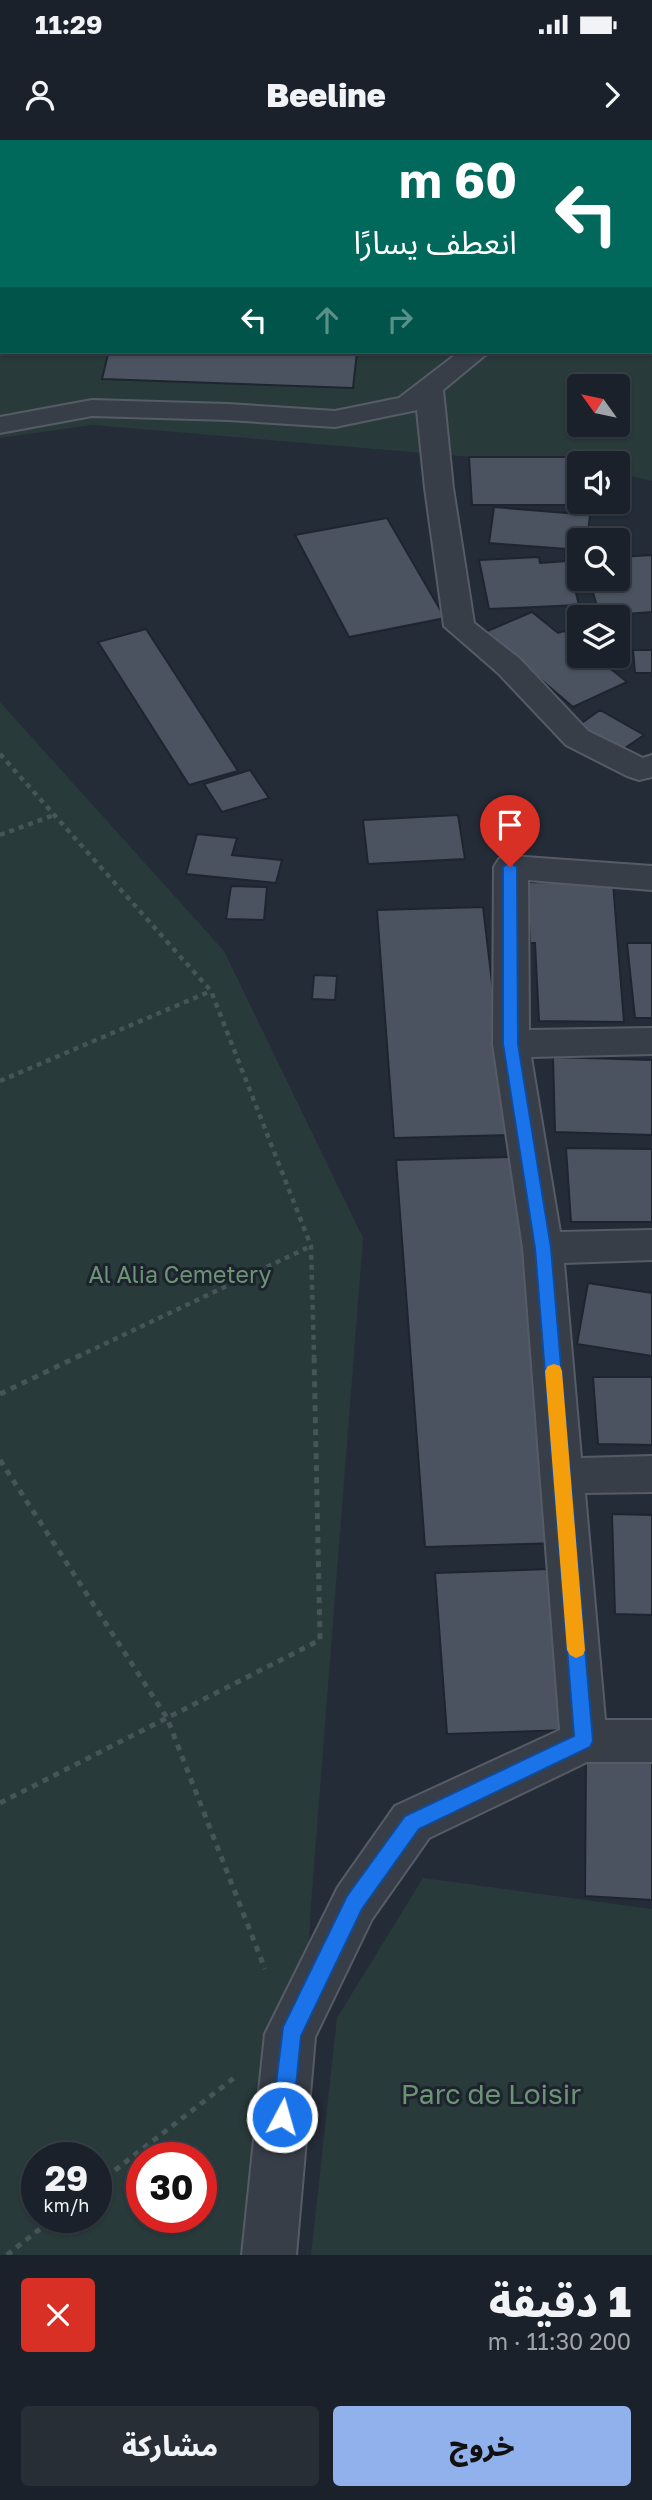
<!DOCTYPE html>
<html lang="ar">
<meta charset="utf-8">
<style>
:root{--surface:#1b212a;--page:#282e36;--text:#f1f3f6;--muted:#a0a3a8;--line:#393e47;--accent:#90b1ec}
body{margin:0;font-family:"Golos Text","Noto Sans Arabic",sans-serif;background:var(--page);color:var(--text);direction:rtl;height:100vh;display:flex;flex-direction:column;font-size:26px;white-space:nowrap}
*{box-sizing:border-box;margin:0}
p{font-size:23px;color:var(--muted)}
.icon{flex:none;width:38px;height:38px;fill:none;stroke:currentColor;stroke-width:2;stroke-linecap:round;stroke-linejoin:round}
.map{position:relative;height:2115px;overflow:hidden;direction:ltr}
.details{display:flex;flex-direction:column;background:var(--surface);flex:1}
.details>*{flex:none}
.guide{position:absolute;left:0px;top:0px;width:653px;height:214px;box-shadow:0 2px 5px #0004,0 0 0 2px var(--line);direction:rtl;background:#00695c;color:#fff;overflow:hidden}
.needle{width:46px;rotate:303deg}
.controls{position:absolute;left:567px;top:234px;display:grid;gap:14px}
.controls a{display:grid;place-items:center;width:63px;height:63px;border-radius:7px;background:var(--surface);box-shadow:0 2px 5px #0004,0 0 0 2px var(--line);font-size:35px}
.speed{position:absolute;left:21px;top:2002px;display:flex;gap:14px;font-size:35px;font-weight:700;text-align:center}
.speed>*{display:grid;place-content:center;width:91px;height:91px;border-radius:50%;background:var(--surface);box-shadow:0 2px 5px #0004,0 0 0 2px var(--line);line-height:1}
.speed small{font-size:18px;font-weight:400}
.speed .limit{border:10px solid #d22;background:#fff;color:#111}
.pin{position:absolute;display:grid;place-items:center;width:60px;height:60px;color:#fff;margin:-72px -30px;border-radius:50% 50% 50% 0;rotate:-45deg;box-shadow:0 0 7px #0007}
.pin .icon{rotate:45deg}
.me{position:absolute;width:77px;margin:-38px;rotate:6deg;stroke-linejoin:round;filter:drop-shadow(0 0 5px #0008)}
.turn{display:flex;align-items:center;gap:24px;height:147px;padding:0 21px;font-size:32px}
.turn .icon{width:91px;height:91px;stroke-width:2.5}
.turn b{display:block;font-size:49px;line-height:60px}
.lanes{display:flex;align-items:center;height:66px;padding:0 21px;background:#0003;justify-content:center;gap:35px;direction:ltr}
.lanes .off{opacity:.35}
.round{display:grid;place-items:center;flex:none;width:74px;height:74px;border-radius:7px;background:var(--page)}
.summary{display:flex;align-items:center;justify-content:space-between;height:119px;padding:0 21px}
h1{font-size:42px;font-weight:800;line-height:52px}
.primary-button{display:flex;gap:14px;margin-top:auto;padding:14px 21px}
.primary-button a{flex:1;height:80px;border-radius:7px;background:var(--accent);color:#111;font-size:28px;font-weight:800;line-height:80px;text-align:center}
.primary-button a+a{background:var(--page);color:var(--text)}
.status{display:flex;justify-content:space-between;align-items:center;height:49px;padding:0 35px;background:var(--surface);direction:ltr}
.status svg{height:19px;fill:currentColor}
header{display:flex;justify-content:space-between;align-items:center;height:91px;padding:0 21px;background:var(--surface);font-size:32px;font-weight:800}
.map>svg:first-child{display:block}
</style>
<div class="status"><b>11:29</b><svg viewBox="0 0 49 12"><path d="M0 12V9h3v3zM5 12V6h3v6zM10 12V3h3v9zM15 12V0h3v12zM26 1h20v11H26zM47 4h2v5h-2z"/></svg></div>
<header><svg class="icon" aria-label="forward" viewBox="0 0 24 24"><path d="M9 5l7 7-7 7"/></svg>Beeline<svg class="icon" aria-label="person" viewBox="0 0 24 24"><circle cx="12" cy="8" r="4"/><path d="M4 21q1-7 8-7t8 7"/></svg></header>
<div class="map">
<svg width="652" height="2115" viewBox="0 0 652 2115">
<rect width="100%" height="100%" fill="#242c38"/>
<path fill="#293a3b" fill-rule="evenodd" d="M0,0H652V341L618,333V324H579V326L92,285L0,298ZM2,2H651V212H2ZM579,247H618V285H579Z
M0,562L224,811L363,1098L311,1764L293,2115H0ZM37,2018H96V2077H37ZM142,2018H201V2077H142Z
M423,1738L652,1769V2115H311L337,1878Z"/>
<path fill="#4b5361" stroke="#1f252f" stroke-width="2" d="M154,212L252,215V212H357L353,248L102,239L108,214L154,215Z
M469,317H591L592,324H579V362H596V365H472Z
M494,367L590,375L587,401H579V419L565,417L566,409L489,403Z
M387,378L445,478L349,497L295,395Z
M652,415V472L600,476L589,439H618V417Z
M539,417L540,423L568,421L579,465L489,469L479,420Z
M532,472L558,493L564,491L579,503V516H595L627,542L573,567L485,492Z
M146,489L238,631L189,645L98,502Z
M633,510H652V537V533H635Z
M600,570L644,595L622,610L579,585Z
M250,630L269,658L222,672L204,644Z
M458,675L465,719L368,724L363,680Z
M197,694L237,698L232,715L282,720L276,743L186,734Z
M527,742L613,743L624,882L539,881L535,803H530Z
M231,746L267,747L264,780L226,779Z
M483,767L510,995L394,998L377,770Z
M627,803H652V878H635Z
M314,835L337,836L335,860L312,859Z
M553,917L652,920V995L555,992Z
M566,1008L652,1009V1082H571Z
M514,1017L560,1403L425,1407L396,1020Z
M588,1143L652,1153V1216L577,1204Z
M593,1237H652V1305L598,1304Z
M612,1374L652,1375V1475L615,1474Z
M550,1429L569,1590L447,1594L435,1433Z
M586,1614L652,1619V1760L585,1756Z"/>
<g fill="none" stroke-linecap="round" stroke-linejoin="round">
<g stroke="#565c66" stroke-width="4">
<path id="minor" d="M0,112H2V128H0Z
M651,119H652V135H651Z
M459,212H489L443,250L453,348L474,483L520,519L588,591L643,618L652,615V637L639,640L627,636L566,605L498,533L444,486L425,348L417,270L335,287L228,280L92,276L0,293V277L92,260L228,264L335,271L399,258Z
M511,716L652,726V750L528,740L529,890L652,888V914L531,917L560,1092L652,1090V1120L564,1123L581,1318L652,1316V1352L585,1353L605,1580H652V1622H587L429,1698L372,1779L315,1897L296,2115H242L265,1894L338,1747L395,1666L560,1590L523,1108L493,904L494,727L499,719Z"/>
</g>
<path stroke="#465558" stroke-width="4.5" stroke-dasharray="5 5" stroke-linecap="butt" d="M0,614L211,851L311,1106L314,1217
M0,695L54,675
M0,941L211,851
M77,1217L311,1106"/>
<path stroke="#465558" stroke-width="5" stroke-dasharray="6 6" stroke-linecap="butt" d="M0,1254L81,1215
M0,1320L167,1578L265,1829
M0,1663L320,1500L314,1215
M96,2045L234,1938
M7,2115L55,2077"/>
<use href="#minor" fill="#383e48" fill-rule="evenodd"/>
</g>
<path fill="#1a73e8" stroke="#114b97" stroke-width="2" d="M510,722L517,727L518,904L551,1108L593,1601L590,1607L419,1689L362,1769L301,1896L293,1977L290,1985L282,1988L275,1985L272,1977L283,1887L347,1756L405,1676L574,1596L535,1108L503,904V727Z"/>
<path fill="#f59e0b" d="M554,1224L560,1226L562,1231L585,1510L583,1515L576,1518L570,1515L567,1510L545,1231L548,1226Z"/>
<g text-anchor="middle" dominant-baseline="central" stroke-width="6" stroke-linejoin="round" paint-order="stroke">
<g font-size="23" fill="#6c9376" stroke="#1d232d">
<text x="180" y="1134">Al Alia Cemetery</text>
</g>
<g font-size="28" fill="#6c9376" stroke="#1d232d">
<text x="491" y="1953">Parc de Loisir</text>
</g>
</g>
</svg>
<div class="controls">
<a><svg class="needle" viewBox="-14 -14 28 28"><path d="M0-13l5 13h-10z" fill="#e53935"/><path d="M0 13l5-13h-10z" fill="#a0a3a8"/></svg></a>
<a><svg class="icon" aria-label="sound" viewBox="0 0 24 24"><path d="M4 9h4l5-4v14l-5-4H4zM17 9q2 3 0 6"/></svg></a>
<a><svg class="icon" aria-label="search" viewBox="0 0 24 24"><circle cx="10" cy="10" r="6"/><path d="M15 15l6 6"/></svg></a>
<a><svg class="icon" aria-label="layers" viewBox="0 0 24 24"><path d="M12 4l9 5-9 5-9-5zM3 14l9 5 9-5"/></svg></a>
</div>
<div class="speed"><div>29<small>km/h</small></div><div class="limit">30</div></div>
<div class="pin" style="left:510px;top:727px;background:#d93025"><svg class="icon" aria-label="arrive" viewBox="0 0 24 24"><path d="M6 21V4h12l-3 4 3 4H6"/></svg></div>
<svg class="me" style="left:282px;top:1977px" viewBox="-20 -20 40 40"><circle r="17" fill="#1a73e8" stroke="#fff" stroke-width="3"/><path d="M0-11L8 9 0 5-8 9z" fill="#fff"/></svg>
<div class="guide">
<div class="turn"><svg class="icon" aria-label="left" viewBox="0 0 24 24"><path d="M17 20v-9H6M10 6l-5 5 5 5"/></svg><div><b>60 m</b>انعطف يسارًا</div></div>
<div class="lanes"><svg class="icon" aria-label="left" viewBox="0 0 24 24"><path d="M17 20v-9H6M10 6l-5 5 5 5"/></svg><svg class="icon off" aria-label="ahead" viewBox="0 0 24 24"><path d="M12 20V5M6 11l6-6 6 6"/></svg><svg class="icon off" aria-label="right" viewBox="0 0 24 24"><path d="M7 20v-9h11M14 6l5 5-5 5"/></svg></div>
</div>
</div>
<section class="details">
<div class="summary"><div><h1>1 دقيقة</h1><p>200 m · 11:30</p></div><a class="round" style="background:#d93025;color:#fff"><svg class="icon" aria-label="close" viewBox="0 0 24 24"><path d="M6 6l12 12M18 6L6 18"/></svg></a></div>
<div class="primary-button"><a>خروج</a><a>مشاركة</a></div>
</section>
